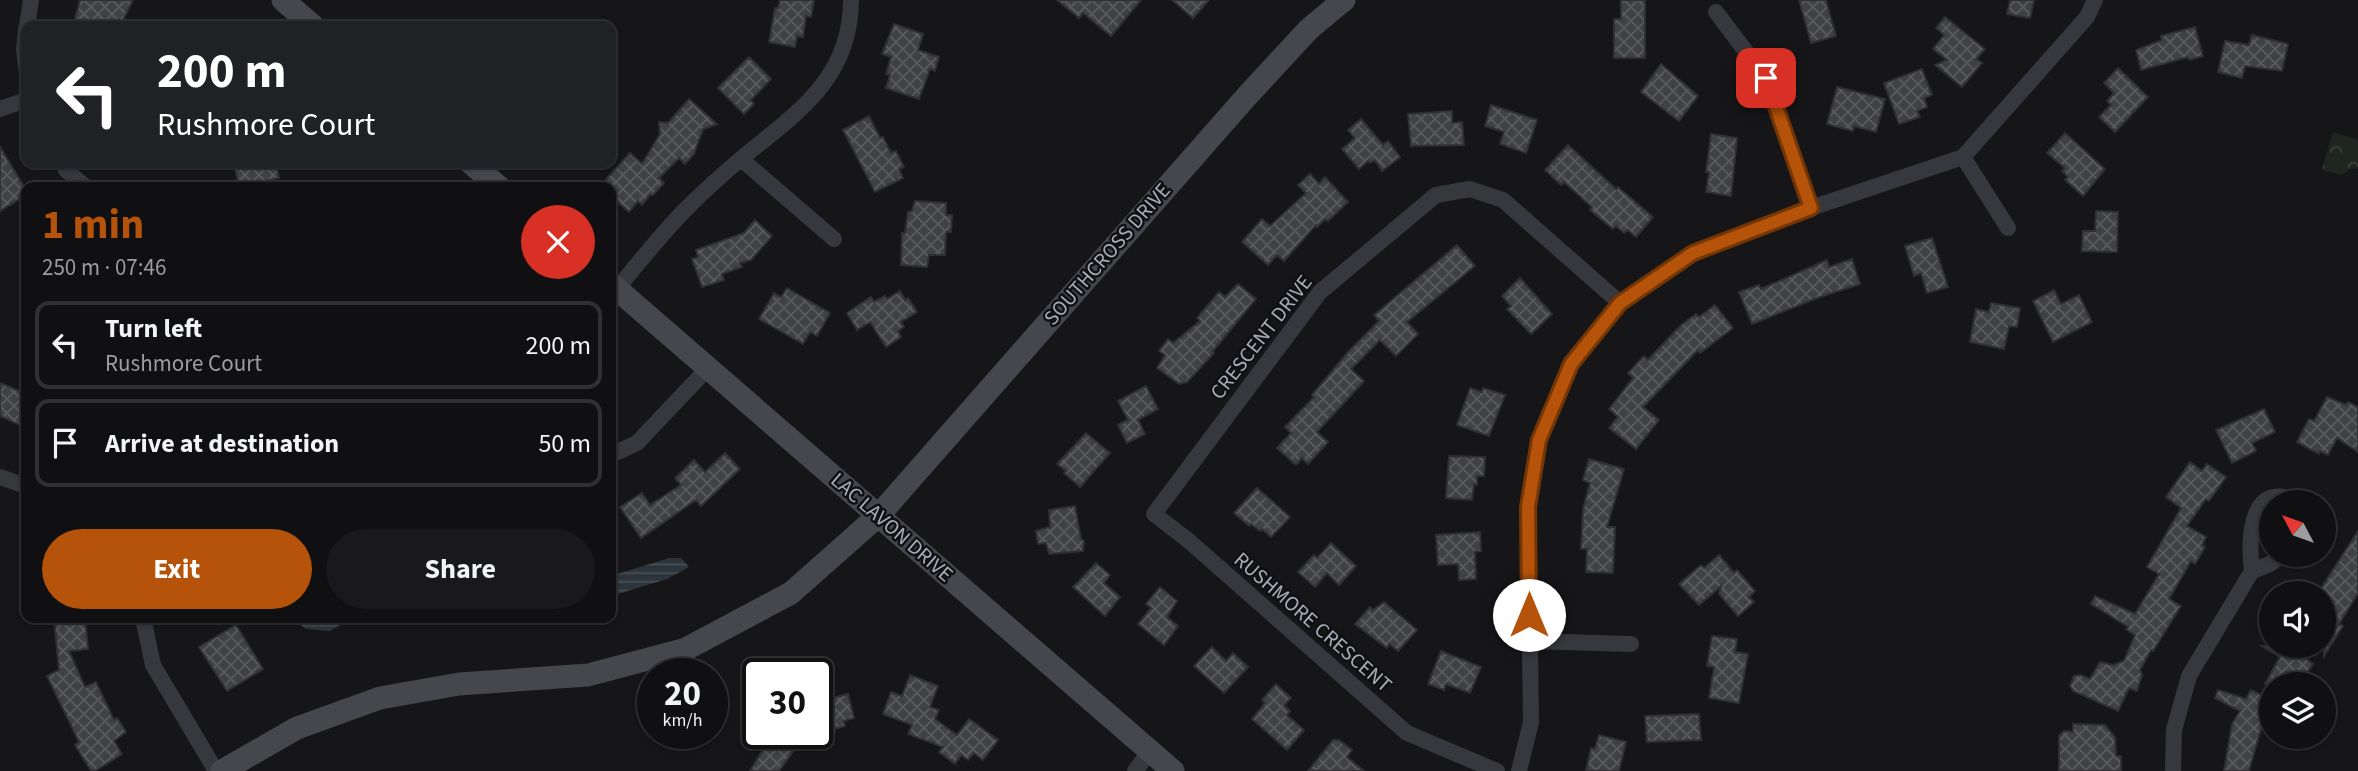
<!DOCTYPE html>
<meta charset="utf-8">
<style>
:root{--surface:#101012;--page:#19191b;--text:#f1f3f6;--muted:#9c9d9f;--line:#303032;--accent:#b45309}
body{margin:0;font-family:"Source Sans 3",sans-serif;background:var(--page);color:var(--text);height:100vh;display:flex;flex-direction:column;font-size:26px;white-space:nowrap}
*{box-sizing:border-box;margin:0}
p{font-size:23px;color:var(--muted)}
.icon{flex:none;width:38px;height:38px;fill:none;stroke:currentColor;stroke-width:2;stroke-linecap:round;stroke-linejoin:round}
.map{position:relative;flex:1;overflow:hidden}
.details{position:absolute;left:21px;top:182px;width:595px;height:441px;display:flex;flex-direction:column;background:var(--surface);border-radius:14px;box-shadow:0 2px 5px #0004,0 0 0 2px var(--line)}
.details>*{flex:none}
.guide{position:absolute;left:21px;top:21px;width:595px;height:147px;border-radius:14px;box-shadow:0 2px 5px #0004,0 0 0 2px var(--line);background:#202124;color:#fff;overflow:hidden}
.needle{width:46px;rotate:311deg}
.tools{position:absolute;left:2259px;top:490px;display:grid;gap:14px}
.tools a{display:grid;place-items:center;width:77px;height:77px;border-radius:50%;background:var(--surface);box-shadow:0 2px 5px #0004,0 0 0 2px var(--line);font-size:35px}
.speed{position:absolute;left:637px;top:658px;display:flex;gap:14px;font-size:35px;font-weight:700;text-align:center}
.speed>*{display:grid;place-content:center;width:91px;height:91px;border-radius:50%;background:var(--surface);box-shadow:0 2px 5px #0004,0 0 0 2px var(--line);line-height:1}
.speed small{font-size:18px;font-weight:400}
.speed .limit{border:4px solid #111;border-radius:10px;background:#fff;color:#111}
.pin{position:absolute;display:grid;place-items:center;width:60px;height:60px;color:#fff;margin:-30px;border-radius:14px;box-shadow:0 4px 10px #0006}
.me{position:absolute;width:77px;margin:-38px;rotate:0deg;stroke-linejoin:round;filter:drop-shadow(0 0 5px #0008)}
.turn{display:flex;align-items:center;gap:24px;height:147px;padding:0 21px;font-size:32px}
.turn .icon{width:91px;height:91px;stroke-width:2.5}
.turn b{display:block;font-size:49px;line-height:60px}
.round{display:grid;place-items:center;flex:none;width:74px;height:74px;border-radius:37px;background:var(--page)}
.summary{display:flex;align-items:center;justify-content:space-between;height:119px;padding:0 21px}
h1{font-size:42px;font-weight:700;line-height:52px;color:var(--accent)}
.cta{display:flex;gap:14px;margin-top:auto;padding:14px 21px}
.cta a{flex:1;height:80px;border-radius:42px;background:var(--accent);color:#fff;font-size:28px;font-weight:700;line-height:80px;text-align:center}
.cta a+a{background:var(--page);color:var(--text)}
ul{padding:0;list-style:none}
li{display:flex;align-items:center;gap:21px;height:88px;margin:0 14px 10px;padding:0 7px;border:4px solid var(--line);border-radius:14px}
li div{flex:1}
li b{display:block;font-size:26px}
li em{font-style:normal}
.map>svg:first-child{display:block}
</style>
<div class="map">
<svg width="2358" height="771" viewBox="0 0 2358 771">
<defs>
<pattern id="park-crowns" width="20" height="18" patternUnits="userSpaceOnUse" patternTransform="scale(1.75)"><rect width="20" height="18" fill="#1e261f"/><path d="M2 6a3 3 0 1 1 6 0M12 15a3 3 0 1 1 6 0" fill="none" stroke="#3c433d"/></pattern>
<pattern id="water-rules" width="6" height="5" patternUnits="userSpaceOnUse" patternTransform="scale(1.75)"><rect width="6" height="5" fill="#2c353c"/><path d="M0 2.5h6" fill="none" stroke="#485056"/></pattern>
<pattern id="building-cross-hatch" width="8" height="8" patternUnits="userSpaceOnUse" patternTransform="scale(1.75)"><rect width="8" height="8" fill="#404145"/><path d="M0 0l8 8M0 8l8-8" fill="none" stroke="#595a5e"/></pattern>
</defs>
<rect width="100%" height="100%" fill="#161618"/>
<path fill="url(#park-crowns)" d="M2333,132L2358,140V169L2352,168L2342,175L2322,170Z"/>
<path fill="url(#water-rules)" d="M669,558H681L689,567L667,579L611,596V576Z
M292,618H433L364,621L351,619L330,631L306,629Z"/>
<path fill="url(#building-cross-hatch)" stroke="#303034" stroke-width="2" d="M80,0H133L120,26H73Z
M780,0H814L811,17L806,16L803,37L797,36L795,47L769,42L775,8H778Z
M1057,0H1141L1111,36L1083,13L1079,18Z
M1172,0H1209L1193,18Z
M1621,0H1645V58H1614V19H1621Z
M1799,0H1826L1836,36L1811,43Z
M2010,0H2034L2030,18L2007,14Z
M1945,17L1985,49L1976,59L1982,63L1962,87L1935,65L1947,60L1933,49L1944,35L1936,28Z
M894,24L923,34L918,50L939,57L935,71L930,69L919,99L886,88L890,75L886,74L891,57L882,54Z
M2195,27L2203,56L2189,60L2188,57L2141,70L2136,50L2162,40L2161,36Z
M2252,35L2288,44L2282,71L2245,66L2242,78L2218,72L2225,41L2249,45Z
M749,57L771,79L751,100L754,104L744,114L718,88Z
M1661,64L1698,96L1679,121L1641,92Z
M2118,68L2148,97L2115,132L2099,117L2111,105L2107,101L2114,93L2104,83Z
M1922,69L1932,95L1924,98L1927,107L1917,111L1920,117L1899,124L1884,83Z
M1837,87L1885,99L1876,132L1854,126L1853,131L1827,124Z
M689,99L717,124L703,129L694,154L685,164L679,158L659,178L664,183L653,195H650L642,205L638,201L629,212L611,196V187H599L630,153L642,164L660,134L659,122L668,123Z
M1491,105L1537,120L1526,153L1500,144L1504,132L1485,126Z
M1452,111V123L1462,122L1464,145L1411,146L1408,114Z
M869,116L880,138L883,137L891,153L896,151L904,167L899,169L903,178L875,192L843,130Z
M1361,119L1383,145L1388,141L1400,157L1382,171L1375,160L1370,163L1368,161L1359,169L1342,149L1355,138L1348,130Z
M2065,133L2105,169L2083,196L2065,180L2068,177L2062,171L2065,168L2047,153Z
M1711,134L1737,138L1731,196L1706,192L1709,172H1706Z
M1568,145L1616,189L1618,187L1653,217L1636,237L1628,230L1624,233L1616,226L1613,229L1590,210L1592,207L1564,182L1561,185L1545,170Z
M0,147L26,190V195L0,211Z
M242,163H276L279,178L239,186L234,164Z
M1310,174L1319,184L1325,177L1348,202L1328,221L1325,219L1317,227L1316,225L1284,261L1277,255L1268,265L1242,242L1262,219L1270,226L1306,193L1298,185Z
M915,201L946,203V215H952L951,232H946L945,255H929L927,267L901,265L902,233H905L908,212L912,211Z
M2096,211L2118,212L2117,252L2082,251L2083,231H2095Z
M755,220L772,236L751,260L740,263L742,267L722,274L724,280L702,287L692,259L698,257L696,250L744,233Z
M1932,238L1948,287L1927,293L1921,273L1914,276L1905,246Z
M1457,245L1475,266L1407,322L1418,334L1396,356L1380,340L1351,369L1364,381L1317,432L1328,442L1308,464L1302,458L1296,465L1277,448L1291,433L1285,427L1314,397L1312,395L1348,352L1379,321L1374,315Z
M1852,259L1860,284L1817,298L1752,324L1739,292L1759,285L1761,289L1827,260L1829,267Z
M1520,278L1552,314L1531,334L1507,309L1511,306L1502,296Z
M1238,284L1256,299L1213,351L1214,353L1187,382L1179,384L1157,368L1165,355L1159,351L1168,339L1173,343L1200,321L1197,318L1219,292L1225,297Z
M787,288L830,313L817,336L810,332L803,344L759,319L774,293L781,297Z
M2054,290L2061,304L2079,295L2092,322L2053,342L2033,301Z
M900,291L905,300L908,298L917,312L901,322L904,327L898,331L901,337L886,347L870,322L857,330L847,313L871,297L874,302L885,296L887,299Z
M1991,303L2020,308L2017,327L2009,326L2004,349L1970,342L1976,309L1989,312Z
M1715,305L1733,328L1700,353L1698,350L1643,407L1659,420L1636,449L1609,428L1618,417L1609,409L1633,378L1628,373L1644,356L1648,360L1681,325L1696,314L1699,317Z
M0,383L26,394V428L0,416Z
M1146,386L1158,409L1138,420L1145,434L1127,443L1118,425L1128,420L1118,401Z
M1470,388L1482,392L1483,388L1505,395L1489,436L1457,425Z
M2327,397L2346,405L2348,402L2358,407V452L2337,438L2328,455L2320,451L2319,454L2297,442L2309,419L2314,421Z
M2264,409L2275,432L2252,443L2256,451L2232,463L2216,430Z
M1086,433L1110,453L1080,487L1064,473L1066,471L1057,464Z
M725,453L740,469L701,506L696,500L641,538L620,507L642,493L650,505L681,485L675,478L694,460L705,472Z
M1449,456L1485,457L1484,476H1477V485L1474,484L1472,500L1446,498Z
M1589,459L1624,469L1607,527H1615L1613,573L1586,572L1587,549H1581L1583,509L1590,483L1583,480Z
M2190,462L2202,471L2207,464L2226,477L2209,501L2206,499L2187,526L2206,537L2202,545L2205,547L2195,564L2191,561L2169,599L2181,606L2153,651L2151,650L2140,670L2142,675L2137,691L2129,688L2118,711L2073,691L2070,686L2074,676L2081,675L2090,679L2100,662L2113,665L2124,661L2135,635L2126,629L2128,627L2091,604L2095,596L2135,614L2159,574L2147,567L2181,508L2166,497Z
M1257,488L1290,517L1271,537L1262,529L1260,531L1251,524L1249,526L1234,513Z
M1075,506L1081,539L1084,541L1083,551L1049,554L1046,543L1038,544L1036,531L1050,527L1049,510Z
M2358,531V593L2339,624L2343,626L2324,656V593H2318Z
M1480,532L1481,551L1475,552L1476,579L1459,580L1458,564L1438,565L1436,535Z
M1331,543L1356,566L1339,585L1327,573L1315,587L1298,572L1314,555L1317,558Z
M1719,555L1734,573L1737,570L1755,591L1749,597L1754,602L1738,616L1719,594L1721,586L1699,605L1679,584L1701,565L1704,568Z
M1096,563L1110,575L1104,583L1120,597L1105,616L1073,587Z
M1160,587L1177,601L1167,617L1178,626L1164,645L1138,624L1151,608L1146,604Z
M1384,602L1417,630L1398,651L1389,644L1387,648L1355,624L1370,607L1373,610Z
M54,618H85L88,649L69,651L85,687L96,682L114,720L117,718L126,732L114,741L122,754L95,771H91L75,745L79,742L47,676L59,670Z
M236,625L263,669L227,691L199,647Z
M1712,636L1737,639L1735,652L1748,654L1739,703L1709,698L1714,667L1707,666Z
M2262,646H2290L2313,664L2299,684H2265L2280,657Z
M1212,647L1226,661L1233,653L1248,667L1224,693L1194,666Z
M1441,651L1481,667L1470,693L1446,684L1444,690L1428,684Z
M910,675L938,686L930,707L939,710L935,719L957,735L969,719L998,740L983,760L974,753L968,760L961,755L955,764L939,752L943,747L908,734L912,725L883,714L891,692L902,696Z
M1276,684L1291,698L1284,705L1290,711L1287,715L1304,730L1287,750L1252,719L1265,703L1262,700Z
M2218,690L2246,699L2251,690L2272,700V715L2260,732L2249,771H2224L2232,724L2240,711L2215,698Z
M848,694L854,718L844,721L845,726L834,729L835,732L817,737V702Z
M1699,714L1701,740L1647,742L1645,716Z
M2073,724L2105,725L2115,737L2116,756H2121V771H2059V736L2064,731L2073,732Z
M765,733H806L779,771H750L764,748L757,743Z
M1599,735L1626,742L1619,771H1586L1591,748L1595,749Z
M1333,740H1339L1352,750L1347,757L1364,771H1308Z"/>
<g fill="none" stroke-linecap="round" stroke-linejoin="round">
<path stroke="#37383d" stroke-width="16" d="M1716,12L1766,78L1811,208
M27,26L31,0
M26,29L24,49L26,68
M0,109L26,100
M1963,157L2008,228
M741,159L834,239
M63,163L66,170L86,187
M617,289C640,261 662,233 687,208C705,190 724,173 743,157C797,113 851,78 851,0
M611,455L637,443L708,368
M0,477L26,486
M2252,571C2248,538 2250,478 2298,502
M143,618L153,665L216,771
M1529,641L1631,644
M1135,771L1147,755L1145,746
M1497,771L1407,733L1189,541L1154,514L1320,292L1436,195L1470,189L1503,200L1620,303
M1519,771L1531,722L1528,507L1539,440L1571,364L1620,303L1693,253L1811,208L1963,157L2087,17L2095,0
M2173,771L2174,730L2189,676L2252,571L2270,564L2282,555"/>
<path stroke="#45474d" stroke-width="23" d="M283,0L313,26
M471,163L499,187
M611,284L1173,771
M222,771L297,728L380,698L459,684L588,675L686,649L791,593L878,516L1247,96L1309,29L1344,0"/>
</g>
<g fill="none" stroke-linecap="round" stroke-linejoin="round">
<g stroke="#753606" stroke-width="18">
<path id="route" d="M1529,615L1528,507L1539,440L1571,364L1620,303L1693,253L1811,208L1766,78"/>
</g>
<use href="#route" stroke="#b45309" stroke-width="12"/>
</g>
<g text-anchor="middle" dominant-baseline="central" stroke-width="5" stroke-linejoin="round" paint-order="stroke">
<g font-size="21" fill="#a8adb8" stroke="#111113">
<text transform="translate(1107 254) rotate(-49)">SOUTHCROSS DRIVE</text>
<text transform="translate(1261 337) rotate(-52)">CRESCENT DRIVE</text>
<text transform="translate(892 527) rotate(41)">LAC LAVON DRIVE</text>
<text transform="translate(1313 622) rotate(41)">RUSHMORE CRESCENT</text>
</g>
</g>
</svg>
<div class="tools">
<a><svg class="needle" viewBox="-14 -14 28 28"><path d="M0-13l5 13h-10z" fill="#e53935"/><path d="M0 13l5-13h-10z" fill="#9c9d9f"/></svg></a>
<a><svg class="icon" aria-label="sound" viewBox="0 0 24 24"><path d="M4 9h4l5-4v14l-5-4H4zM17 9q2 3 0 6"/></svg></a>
<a><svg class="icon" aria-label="layers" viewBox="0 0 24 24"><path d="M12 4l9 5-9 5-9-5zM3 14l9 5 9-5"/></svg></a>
</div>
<div class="speed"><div>20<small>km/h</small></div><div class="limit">30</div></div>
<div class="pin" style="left:1766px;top:78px;background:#d93025"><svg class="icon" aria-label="arrive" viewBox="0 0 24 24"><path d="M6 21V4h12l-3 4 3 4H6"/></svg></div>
<svg class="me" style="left:1529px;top:615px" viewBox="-20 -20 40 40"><circle r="19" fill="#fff"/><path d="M0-13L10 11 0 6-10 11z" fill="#b45309"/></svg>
<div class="guide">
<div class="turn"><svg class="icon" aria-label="left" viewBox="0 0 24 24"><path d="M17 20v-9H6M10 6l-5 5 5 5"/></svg><div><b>200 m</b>Rushmore Court</div></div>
</div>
<section class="details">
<div class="summary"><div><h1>1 min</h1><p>250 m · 07:46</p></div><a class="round" style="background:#d93025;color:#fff"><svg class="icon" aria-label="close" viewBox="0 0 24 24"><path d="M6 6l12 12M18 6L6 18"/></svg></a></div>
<ul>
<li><svg class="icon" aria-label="left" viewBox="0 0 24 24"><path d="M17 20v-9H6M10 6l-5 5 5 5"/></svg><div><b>Turn left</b><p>Rushmore Court</p></div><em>200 m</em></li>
<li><svg class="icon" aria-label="arrive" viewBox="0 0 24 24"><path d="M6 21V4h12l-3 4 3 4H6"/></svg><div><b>Arrive at destination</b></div><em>50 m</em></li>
</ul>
<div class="cta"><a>Exit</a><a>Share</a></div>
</section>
</div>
